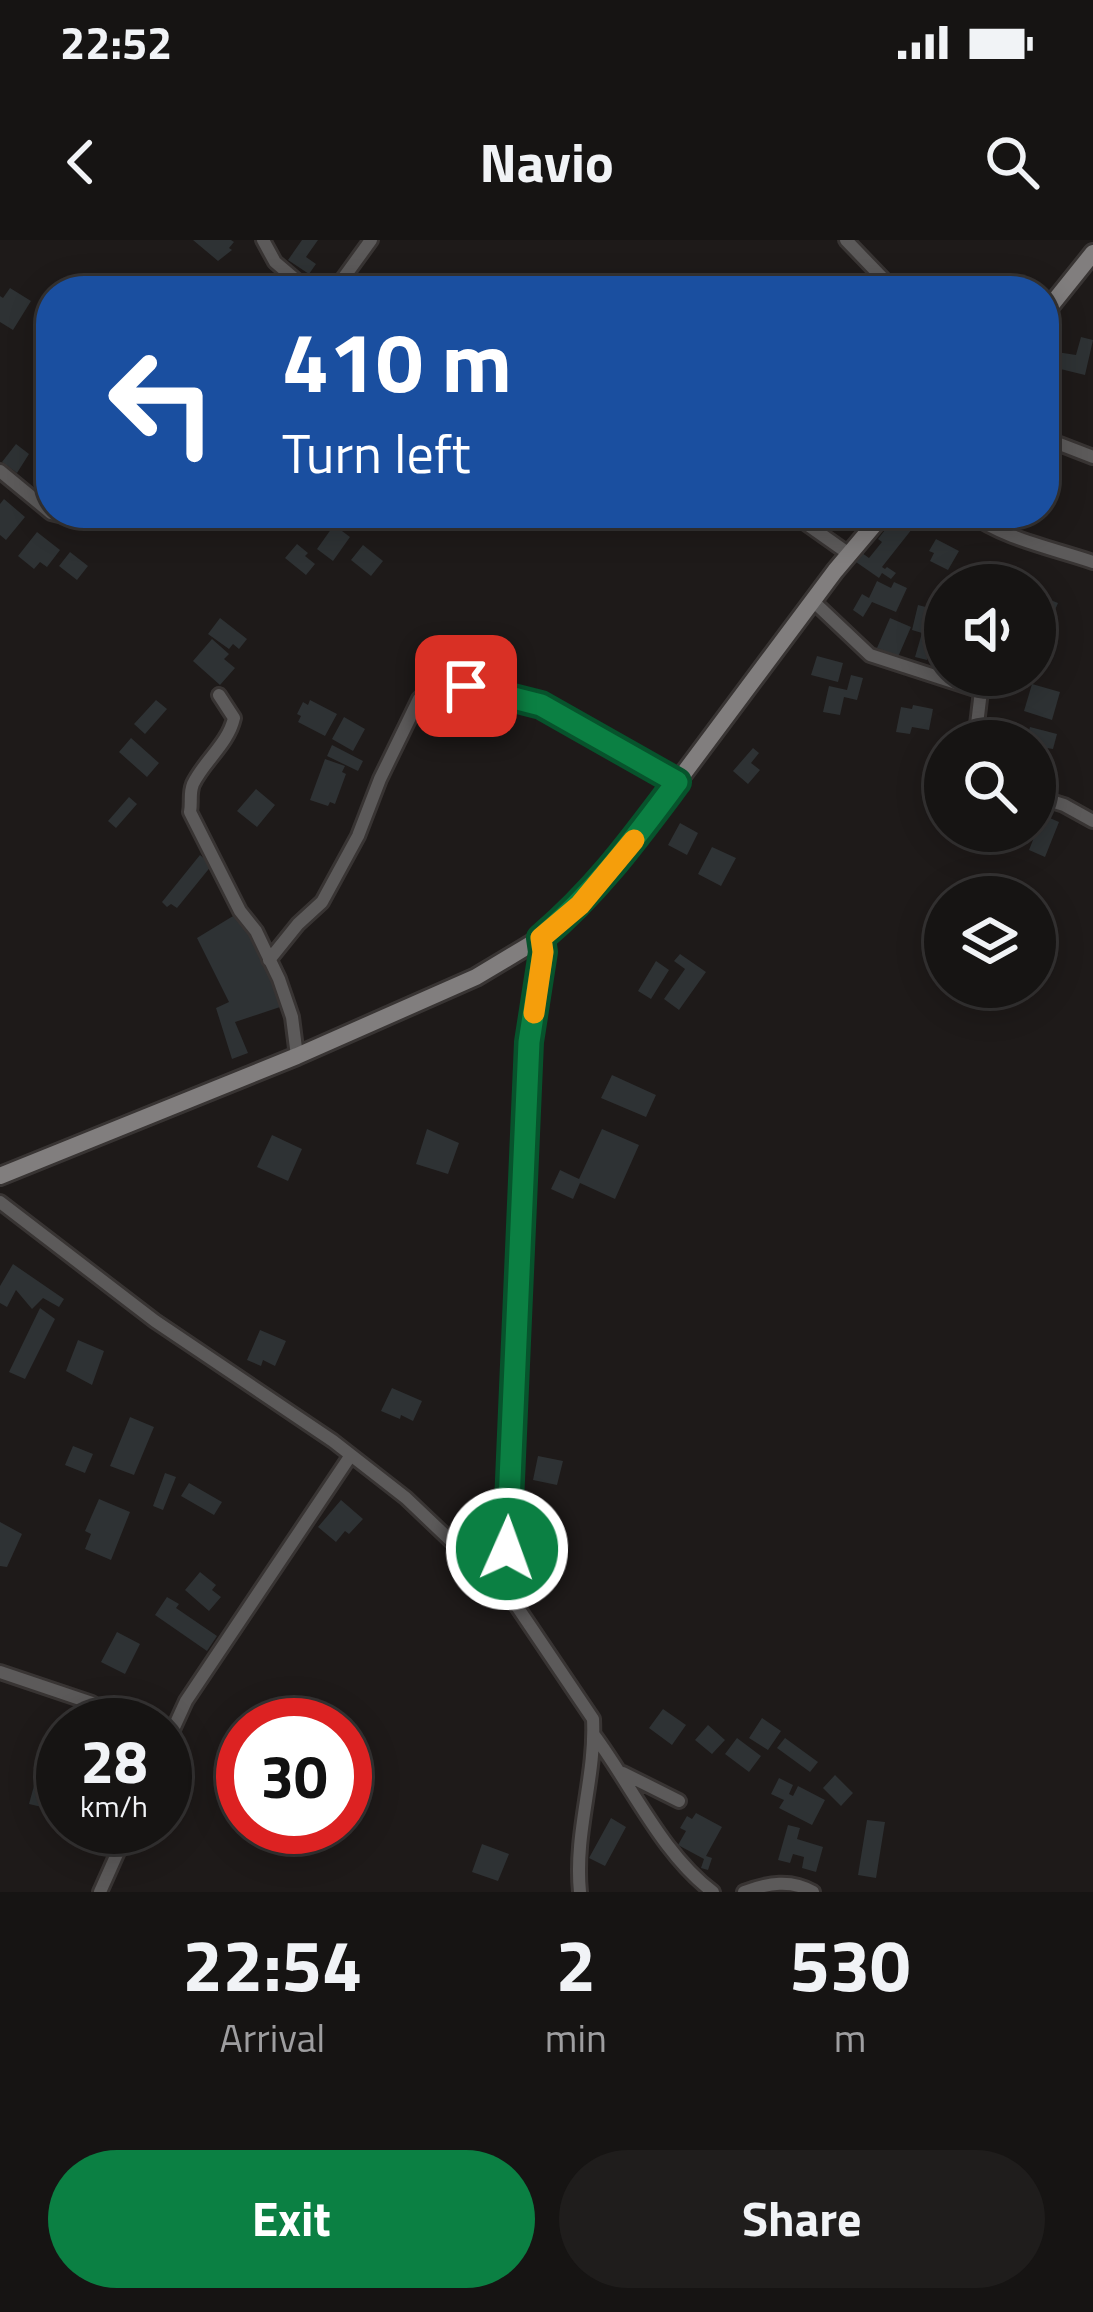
<!DOCTYPE html>
<style>
:root{--surface:#161413;--page:#1f1d1c;--text:#f1f3f6;--muted:#9e9ea0;--line:#353333;--accent:#0b8043}
body{margin:0;font-family:"Titillium Web",sans-serif;background:var(--page);color:var(--text);height:100vh;display:flex;flex-direction:column;font-size:45px;white-space:nowrap}
*{box-sizing:border-box;margin:0}
p{font-size:39px;color:var(--muted)}
.icon{flex:none;width:66px;height:66px;fill:none;stroke:currentColor;stroke-width:2;stroke-linecap:round;stroke-linejoin:round}
.map{position:relative;height:1652px;overflow:hidden}
.side{display:flex;flex-direction:column;background:var(--surface);flex:1}
.side>*{flex:none}
.hud{position:absolute;left:36px;top:36px;width:1023px;height:252px;border-radius:48px;box-shadow:0 6px 30px #0003,0 0 0 3px var(--line);background:#1a4fa0;color:#fff;overflow:hidden}
.tools{position:absolute;left:924px;top:324px;display:grid;gap:24px}
.tools a{display:grid;place-items:center;width:132px;height:132px;border-radius:50%;background:var(--surface);box-shadow:0 6px 30px #0003,0 0 0 3px var(--line);font-size:60px}
.speed{position:absolute;left:36px;top:1458px;display:flex;gap:24px;font-size:60px;font-weight:700;text-align:center}
.speed>*{display:grid;place-content:center;width:156px;height:156px;border-radius:50%;background:var(--surface);box-shadow:0 6px 30px #0003,0 0 0 3px var(--line);line-height:1}
.speed small{font-size:30px;font-weight:400}
.speed .limit{border:18px solid #d22;background:#fff;color:#111}
.pin{position:absolute;display:grid;place-items:center;width:102px;height:102px;color:#fff;margin:-51px;border-radius:24px;box-shadow:0 6px 18px #0006}
.me{position:absolute;width:132px;margin:-66px;rotate:2deg;stroke-linejoin:round;filter:drop-shadow(0 0 9px #0008)}
.turn{display:flex;align-items:center;gap:42px;height:252px;padding:0 48px;font-size:54px}
.turn .icon{width:156px;height:156px;stroke-width:2.5}
.turn b{display:block;font-size:84px;line-height:102px}
.eta{display:flex;justify-content:space-evenly;align-items:center;height:204px;text-align:center}
.eta b{font-size:72px;font-weight:700;line-height:84px}
.cta{display:flex;gap:24px;margin-top:auto;padding:24px 48px}
.cta a{flex:1;height:138px;border-radius:72px;background:var(--accent);color:#fff;font-size:48px;font-weight:700;line-height:138px;text-align:center}
.cta a+a{background:var(--page);color:var(--text)}
.status{display:flex;justify-content:space-between;align-items:center;height:84px;padding:0 60px;background:var(--surface);direction:ltr}
.status svg{height:33px;fill:currentColor}
header{display:flex;justify-content:space-between;align-items:center;height:156px;padding:0 48px;background:var(--surface);font-size:54px;font-weight:700}
.map>svg:first-child{display:block}
</style>
<div class="status"><b>22:52</b><svg viewBox="0 0 49 12"><path d="M0 12V9h3v3zM5 12V6h3v6zM10 12V3h3v9zM15 12V0h3v12zM26 1h20v11H26zM47 4h2v5h-2z"/></svg></div>
<header><svg class="icon" aria-label="back" viewBox="0 0 24 24"><path d="M15 5l-7 7 7 7"/></svg>Navio<svg class="icon" aria-label="search" viewBox="0 0 24 24"><circle cx="10" cy="10" r="6"/><path d="M15 15l6 6"/></svg></header>
<div class="map">
<svg width="1093" height="1652" viewBox="0 0 1093 1652">
<rect width="100%" height="100%" fill="#1e1a19"/>
<path fill="#2e3234" d="M193,0H231L234,2L229,8L232,10L218,21Z
M302,0H318L306,17L316,24L309,34L288,20Z
M10,48L31,61L13,90L0,82V56L3,58Z
M1081,97L1093,100L1085,135L1048,126L1050,111L1076,115Z
M16,204L29,214L17,233L2,222Z
M4,259L25,277L6,300L0,295V264Z
M212,273H246L248,282L216,289Z
M898,273H912L915,276L907,285L912,289L882,327L885,329L887,327L896,333L891,339L882,333L879,338L856,322L862,313L869,318L882,302L878,299Z
M334,285L350,297L333,321L317,309Z
M37,292L60,310L47,327L40,322L34,329L18,316Z
M936,299L959,311L948,330L930,321L934,313L929,311Z
M297,304L308,313L305,316L315,324L306,335L285,318Z
M363,305L383,321L371,336L351,320Z
M70,312L88,326L77,340L59,326Z
M877,341L891,348L894,342L907,348L896,372L872,362L863,377L853,370L862,354L869,358Z
M1035,354L1058,363L1050,381L1035,375Z
M918,365L945,372L942,398L935,396L927,420L915,417L922,393L912,390Z
M220,378L247,399L239,409L233,404L229,409L208,394Z
M890,378L911,387L898,417L877,408Z
M212,399L229,414L224,419L235,428L220,445L193,421Z
M817,416L843,423L838,442L811,435Z
M851,435L863,438L857,460L844,457L840,475L823,472L829,446L847,450Z
M1032,444L1060,452L1052,480L1024,471Z
M156,460L167,469L145,494L134,484Z
M310,460L337,474L325,496L298,482L301,476L297,474L303,462L308,465Z
M913,465L933,469L929,490L912,487L910,494L896,492L901,467L912,469Z
M344,477L365,489L353,511L332,499Z
M1030,487L1057,494L1053,509L1035,506V501H1026Z
M131,498L159,523L147,537L119,512Z
M332,505L363,521L358,531L327,516Z
M753,508L759,513L751,523L760,530L748,544L733,531Z
M1037,514L1052,519L1044,545L1035,542Z
M325,519L345,526L342,532L346,534L335,564L330,562L328,566L310,560Z
M256,549L275,565L257,587L237,571Z
M129,557L137,564L116,588L108,581Z
M1043,575L1059,582L1045,617L1029,610Z
M680,583L698,593L687,615L668,605Z
M712,607L736,618L721,646L698,634Z
M200,615L212,625L177,668L171,664L167,667L162,662Z
M238,673L274,746L279,744L286,765L235,782L248,813L232,819L216,768L229,762L197,698Z
M680,714L706,732L679,770L664,759L685,729L674,721Z
M656,721L669,730L651,759L638,751Z
M612,835L656,855L646,877L601,858Z
M427,889L459,903L448,934L416,924Z
M602,889L639,905L615,959L580,943L573,959L551,949L560,930L579,939Z
M272,895L302,909L288,941L257,927Z
M13,1024L64,1059L59,1067L43,1058L32,1069L16,1050L7,1067L0,1063V1046Z
M40,1068L55,1079L25,1139L9,1132Z
M260,1090L286,1101L275,1126L263,1120L261,1126L247,1120Z
M78,1100L104,1111L92,1145L66,1131Z
M392,1148L422,1161L413,1181L401,1175L400,1179L381,1171Z
M130,1177L154,1187L134,1235L110,1226Z
M73,1206L93,1214L85,1233L65,1225Z
M538,1216L563,1221L557,1245L533,1240Z
M165,1233L176,1237L163,1270L153,1266Z
M189,1243L222,1262L214,1275L181,1256Z
M99,1259L130,1272L111,1320L85,1309L91,1294L85,1291Z
M341,1260L363,1279L349,1294L345,1291L336,1302L318,1287Z
M0,1282L22,1294L7,1327L0,1326Z
M200,1332L216,1345L212,1350L221,1357L209,1371L185,1350Z
M167,1357L179,1364L176,1368L217,1396L207,1411L155,1375Z
M117,1392L140,1404L125,1434L101,1422Z
M663,1469L686,1485L672,1505L649,1488Z
M762,1478L781,1491L768,1510L749,1498Z
M708,1485L725,1500L712,1514L695,1500Z
M737,1498L761,1516L749,1532L725,1514Z
M785,1498L818,1522L810,1532L777,1508Z
M835,1535L853,1553L841,1566L823,1548Z
M779,1538L793,1545L789,1554L793,1556L798,1546L825,1560L812,1585L779,1568L784,1560L771,1554Z
M35,1542L51,1546L46,1568L29,1564Z
M696,1573L722,1587L706,1616L712,1618L708,1630L701,1628L704,1619L678,1605L686,1591L680,1588L687,1576L692,1579Z
M611,1578L626,1587L605,1626L589,1618Z
M867,1580L885,1582L876,1638L858,1635Z
M788,1585L800,1588L797,1599L823,1607L816,1632L802,1628L804,1617L793,1614L790,1623L778,1620Z
M482,1604L509,1614L498,1641L472,1632Z"/>
<g fill="none" stroke-linecap="round" stroke-linejoin="round">
<g stroke="#383433" stroke-width="18">
<path id="street" d="M263,0L275,22L309,51
M846,0L895,51
M334,51L371,0
M1044,198L1093,217
M0,231L51,273
M51,273L71,278L85,273
M791,273L849,314
M969,273C1004,299 1052,308 1093,322
M813,361L870,415L981,451L975,501
M219,455L234,478C228,504 204,521 193,544C189,554 192,562 190,572L240,671L256,691L279,739L292,777L297,816
M1035,556L1064,565L1093,581
M269,720L298,684L322,662L358,596L380,539L419,459L441,438L541,465L677,542
M0,962L155,1081L333,1201L406,1258L512,1359L593,1479C596,1537 574,1592 580,1652
M512,1359L507,1309L529,802L543,712L541,698
M0,1432L92,1463
M594,1495C632,1546 662,1614 713,1652
M165,1507L186,1461L351,1215
M623,1533L679,1561
M100,1652L129,1587
M744,1652C768,1643 791,1639 813,1652"/>
</g>
<g stroke="#383433" stroke-width="22">
<path id="secondary" d="M1044,74L1093,13
M0,936L297,816L476,737L541,698L580,665L613,628L835,331L884,273"/>
</g>
<use href="#street" stroke="#5c5a5a" stroke-width="12"/>
<use href="#secondary" stroke="#817e7e" stroke-width="16"/>
</g>
<g fill="none" stroke-linecap="round" stroke-linejoin="round">
<g stroke="#07532c" stroke-width="30">
<path id="route" d="M466,446L541,465L677,542C632,602 598,649 541,698L543,712L529,802L507,1309"/>
</g>
<use href="#route" stroke="#0b8043" stroke-width="21"/>
<path stroke="#f59e0b" stroke-width="21" d="M534,773L543,712L541,698L580,665L634,600"/>
</g>
</svg>
<div class="tools">
<a><svg class="icon" aria-label="sound" viewBox="0 0 24 24"><path d="M4 9h4l5-4v14l-5-4H4zM17 9q2 3 0 6"/></svg></a>
<a><svg class="icon" aria-label="search" viewBox="0 0 24 24"><circle cx="10" cy="10" r="6"/><path d="M15 15l6 6"/></svg></a>
<a><svg class="icon" aria-label="layers" viewBox="0 0 24 24"><path d="M12 4l9 5-9 5-9-5zM3 14l9 5 9-5"/></svg></a>
</div>
<div class="speed"><div>28<small>km/h</small></div><div class="limit">30</div></div>
<div class="pin" style="left:466px;top:446px;background:#d93025"><svg class="icon" aria-label="arrive" viewBox="0 0 24 24"><path d="M6 21V4h12l-3 4 3 4H6"/></svg></div>
<svg class="me" style="left:507px;top:1309px" viewBox="-20 -20 40 40"><circle r="17" fill="#0b8043" stroke="#fff" stroke-width="3"/><path d="M0-11L8 9 0 5-8 9z" fill="#fff"/></svg>
<div class="hud">
<div class="turn"><svg class="icon" aria-label="left" viewBox="0 0 24 24"><path d="M17 20v-9H6M10 6l-5 5 5 5"/></svg><div><b>410 m</b>Turn left</div></div>
</div>
</div>
<section class="side">
<div class="eta">
<div><b>22:54</b><p>Arrival</p></div>
<div><b>2</b><p>min</p></div>
<div><b>530</b><p>m</p></div>
</div>
<div class="cta"><a>Exit</a><a>Share</a></div>
</section>
